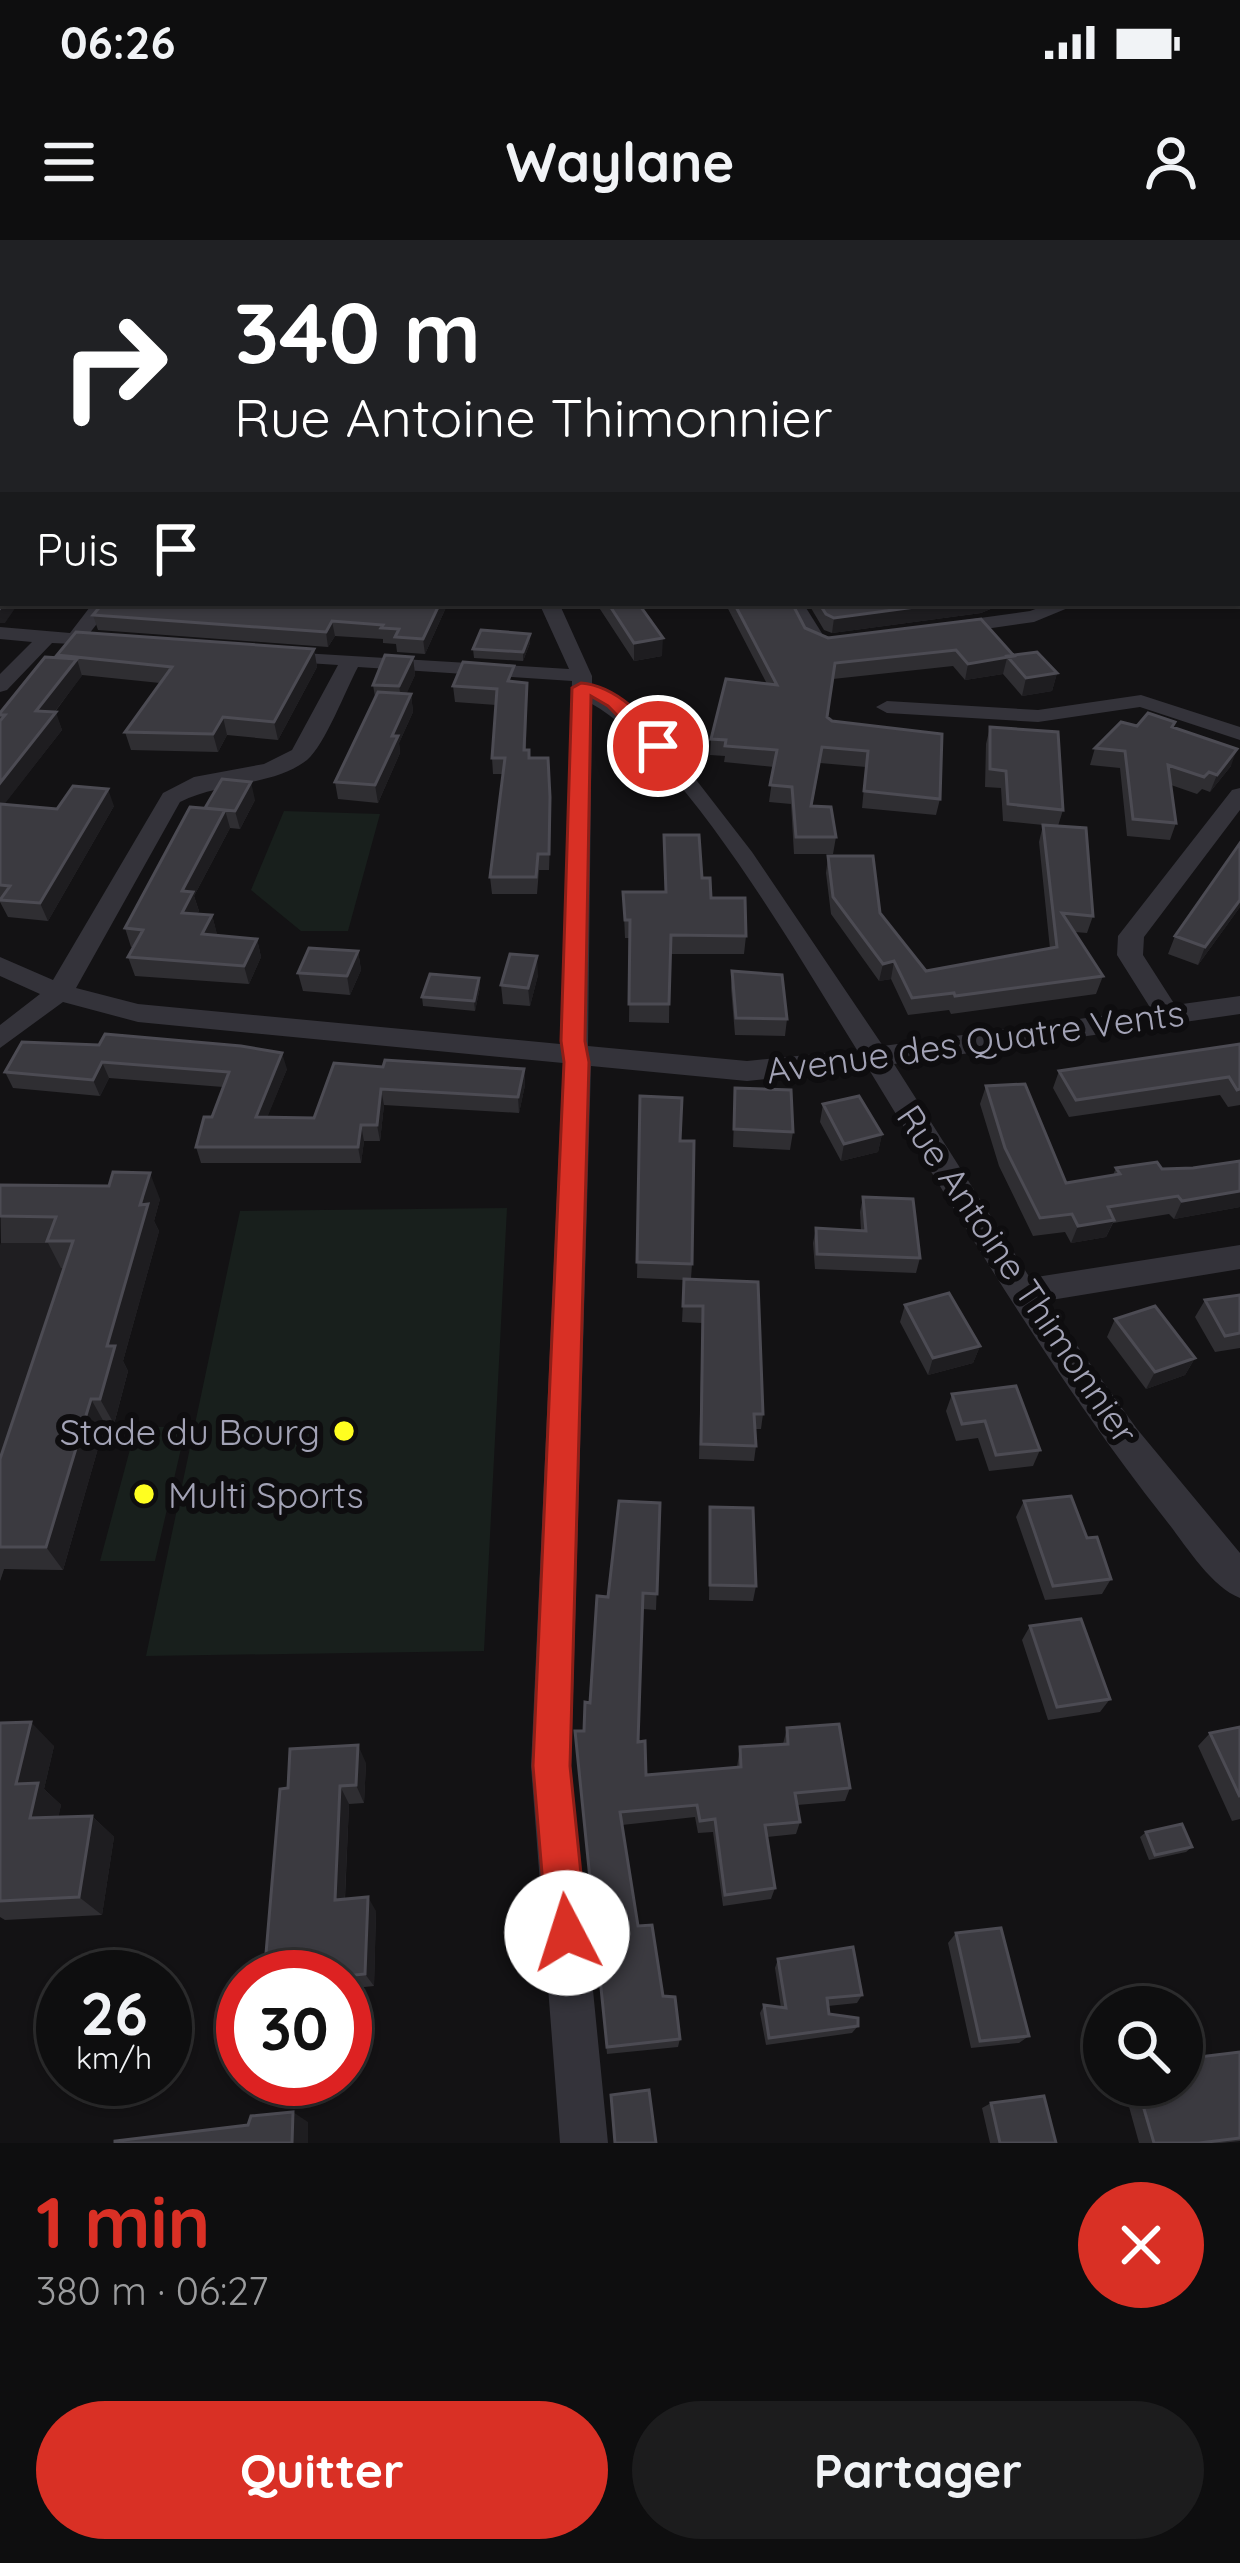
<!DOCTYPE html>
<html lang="fr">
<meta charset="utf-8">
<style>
:root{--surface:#0e0e0f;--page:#1c1c1d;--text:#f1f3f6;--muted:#9b9c9e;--line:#2e2e2f;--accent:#d93025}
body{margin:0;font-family:Quicksand,sans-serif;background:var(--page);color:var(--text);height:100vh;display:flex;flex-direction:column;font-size:45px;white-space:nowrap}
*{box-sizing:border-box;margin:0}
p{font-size:39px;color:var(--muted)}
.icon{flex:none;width:66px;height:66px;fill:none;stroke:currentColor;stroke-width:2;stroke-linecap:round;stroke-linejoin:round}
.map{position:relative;height:1903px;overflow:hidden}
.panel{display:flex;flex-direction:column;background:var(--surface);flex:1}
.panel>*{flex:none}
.top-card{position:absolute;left:0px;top:0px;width:1242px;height:366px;box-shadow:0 3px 9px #0004,0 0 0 3px var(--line);background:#202124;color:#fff;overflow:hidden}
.controls{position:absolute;left:1083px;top:1746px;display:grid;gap:24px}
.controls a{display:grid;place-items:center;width:120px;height:120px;border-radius:50%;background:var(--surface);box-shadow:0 3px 9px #0004,0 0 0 3px var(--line);font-size:60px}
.speed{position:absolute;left:36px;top:1710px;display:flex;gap:24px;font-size:60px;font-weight:700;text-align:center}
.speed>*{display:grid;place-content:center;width:156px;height:156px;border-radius:50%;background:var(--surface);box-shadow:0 3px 9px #0004,0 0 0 3px var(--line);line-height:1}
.speed small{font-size:30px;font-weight:400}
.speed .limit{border:18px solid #d22;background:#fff;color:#111}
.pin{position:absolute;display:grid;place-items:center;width:102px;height:102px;color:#fff;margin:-51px;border:6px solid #fff;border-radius:50%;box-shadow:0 3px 12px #0007}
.me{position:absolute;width:132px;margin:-66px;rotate:355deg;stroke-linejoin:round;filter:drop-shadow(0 0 9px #0008)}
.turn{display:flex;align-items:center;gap:42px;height:252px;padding:0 36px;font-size:54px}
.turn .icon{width:156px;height:156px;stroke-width:2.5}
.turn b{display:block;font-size:84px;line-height:102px}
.then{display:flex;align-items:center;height:114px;padding:0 36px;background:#0003;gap:24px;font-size:45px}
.round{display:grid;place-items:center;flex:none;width:126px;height:126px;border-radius:63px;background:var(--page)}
.head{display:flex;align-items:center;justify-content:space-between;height:204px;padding:0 36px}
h1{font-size:72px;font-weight:700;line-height:90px;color:var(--accent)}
.action{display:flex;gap:24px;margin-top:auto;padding:24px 36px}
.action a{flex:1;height:138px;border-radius:72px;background:var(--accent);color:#fff;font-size:48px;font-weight:700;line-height:138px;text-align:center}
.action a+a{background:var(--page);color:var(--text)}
.status{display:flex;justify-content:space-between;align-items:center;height:84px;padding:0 60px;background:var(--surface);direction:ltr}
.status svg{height:33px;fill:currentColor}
header{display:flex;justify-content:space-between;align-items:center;height:156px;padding:0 36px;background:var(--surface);font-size:54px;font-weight:700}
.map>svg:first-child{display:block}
</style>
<div class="status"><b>06:26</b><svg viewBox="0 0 49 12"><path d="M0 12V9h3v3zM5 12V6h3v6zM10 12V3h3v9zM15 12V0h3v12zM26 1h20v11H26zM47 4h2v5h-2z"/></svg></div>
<header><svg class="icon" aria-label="menu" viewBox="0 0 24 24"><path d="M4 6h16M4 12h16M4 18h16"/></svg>Waylane<svg class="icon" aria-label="person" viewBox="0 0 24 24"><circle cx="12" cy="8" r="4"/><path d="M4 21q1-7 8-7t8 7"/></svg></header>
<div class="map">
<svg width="1240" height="1903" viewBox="0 0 1240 1903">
<rect width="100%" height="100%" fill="#131214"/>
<path fill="#1f1e21" d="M13,972L152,990L120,1130L128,1131L114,1184H104L63,1330L4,1329L0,1341V1005Z"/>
<path fill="#181f1c" d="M284,571L380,574L348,691H301L251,650Z
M507,968L484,1411L146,1416L240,971Z
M136,1187H186L155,1321H100Z"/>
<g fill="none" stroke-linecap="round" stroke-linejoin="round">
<path fill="#34333a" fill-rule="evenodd" d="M1239,207H1240V217H1239Z
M93,363H113L89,394L116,398V406L52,403L7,450L0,452V434L32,402L0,399V387L70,393Z
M539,363H559L592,436V447L631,468L687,528L752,612L883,806L1151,769L1117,715L1118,696L1232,550L1240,548V570L1144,697L1143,715L1175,765L1240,756V774L894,824L1030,1038L1240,1005V1029L1045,1061L1137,1189L1240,1313V1358C1210,1346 1185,1304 1165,1279C1053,1137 962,982 868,828L747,841L591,826L571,1526L608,1903H560L531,1526L563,823L138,782L63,762L0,808V785L40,754L0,736V717L53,740L163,553L194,537L264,524L292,510L338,425L276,421L266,415L269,411L569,429ZM358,427L572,441L560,804L138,764L76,748L180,562C219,542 274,546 307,520C325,505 346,449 358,427ZM592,464C684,516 798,716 857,810L747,821L588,806Z
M783,363H803L823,395L853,403L843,409L810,404Z
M1052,363H1080L1034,382L944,395L934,389L944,383L1030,371Z
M1141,455L1240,487V500L1140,467L1038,482L887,473L876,467L887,461L1038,470Z"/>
<path fill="#42414a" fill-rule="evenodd" d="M461,0H479L459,3Z
M3,295V312L0,313V296Z"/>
</g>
<path fill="#2f2e32" d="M0,0H408L406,3H3V261L0,214V112H2L0,110V24H2V20H0Z
M448,363L425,414L397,412L396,404L383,403V399L335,396L328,407L98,390L93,375L231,365Z
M596,363H638L662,416L634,421Z
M725,363H792L805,388L828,398L1014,416L1057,433L1052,451L1022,456L1003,434L965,440L953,426L833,439L827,477L940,559L936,575L862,568L866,527L820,523L812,566L836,597L833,614H794L791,564L769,562L774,527L724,522L725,516L710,515L711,499L767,444Z
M808,363H1005L981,373L832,393L824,390Z
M530,403L523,421L474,418L473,409Z
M314,409L317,427L278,500L227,495L218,512L131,510L125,492L160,443L82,435L55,472L62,490L4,564L57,569L114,566L48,681L8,677L0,662V473L57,418V415Z
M413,417L415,435L406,454H411L413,472L399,503L400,513L378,563L338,559L335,542L375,457L373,445Z
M515,442L527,443L526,510L551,573L549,630H539L537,654H492L490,637L503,534H493L492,518L496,465L455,462L453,446Z
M1137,486L1174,487L1231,526L1210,552L1202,549L1197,554L1171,545L1176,583L1170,600L1127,596L1120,528L1090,525L1095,508Z
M990,487L1063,570L1058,586L1093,676L1087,693L1075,692L1103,736L1096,754L951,774L949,770L908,775L891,739L879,741L831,674L826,633L828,616L880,673L926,731L1050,709L1039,602L1043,585L1003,581L1001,548L985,547L986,504Z
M255,560L240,589L230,588L194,656L199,671L197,674L212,675L217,695L257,699L261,717L249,744L135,736L128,717L134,707H131L125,688L205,568Z
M664,595L702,638L711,658L746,696L744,714H670L669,783L629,782L630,698H625L623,652H665Z
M1240,667L1198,725L1168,714L1175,696Z
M358,711L361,730L350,755L303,751L298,733Z
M732,731L787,779L785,796L735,795L731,748Z
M538,735L530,766L503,764L501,745Z
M479,738L480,747L475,771L423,766L422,757Z
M22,802L287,829L267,877L314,878L383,827L524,829L525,845L519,873L384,865L380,901H364L361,923H201L196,907L212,877L223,847L109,838L100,856L13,848L5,832Z
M1240,804V865L1228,867L1220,855L1069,877L1053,848L1059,831Z
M986,846L1066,943L1113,935L1116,928H1193L1240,921V967L1174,979L1169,974L1113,983L1106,997L1071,1003L1065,992L1033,996L999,926L980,864Z
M735,848L793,892L790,910L733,907Z
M640,856L680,901L692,1024L691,1039L763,1174L761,1189H755L756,1206L754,1221L699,1219L702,1083L682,1082L684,1040L637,1038Z
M823,864L882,894L878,912L841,921L820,882Z
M0,945L160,959L154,981L159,991L123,1121L128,1131L114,1184H105L63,1330L4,1329L0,1341V1219L64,1028H61L48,1003H1Z
M863,957L920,1018L916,1033L815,1029L813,1003L816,988L861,990L860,972Z
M1240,1055V1108L1215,1112L1195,1077L1205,1060Z
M905,1065L980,1106L973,1123L928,1135L900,1082Z
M1115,1079L1195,1118L1185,1135L1146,1149L1107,1097Z
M952,1154L1040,1210L1033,1226L989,1231L978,1198L956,1201L946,1171Z
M1024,1261L1087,1298L1111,1339L1102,1354L1045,1360L1016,1277Z
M660,1263L656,1370L643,1369L638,1502L646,1535L737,1527L740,1507L783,1504L787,1488L850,1548L845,1561L797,1565L800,1582L796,1594L767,1597L775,1648L771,1659L723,1666L713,1592L698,1593L695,1577L622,1585L638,1686L680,1799L678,1807L607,1814L575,1491H584L608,1357Z
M710,1267L756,1346L753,1361L709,1360Z
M1030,1386L1110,1459L1100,1472L1048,1480L1022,1400Z
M0,1483L54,1506L44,1549L61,1565L58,1577L92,1576L114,1597L102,1675L5,1680L0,1677Z
M1240,1487V1579L1232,1581L1198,1506L1210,1493Z
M366,1523L364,1563L349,1564L345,1659L376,1671L374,1746L345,1749V1737H264L288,1548Z
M1146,1592L1192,1607L1186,1612L1149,1620L1140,1597Z
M956,1693L1029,1796L1019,1803L971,1808L948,1703Z
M778,1719L862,1755L857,1763L828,1766L829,1774L858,1786L852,1793L766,1805L760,1773L764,1765L781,1768L775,1728Z
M1240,1812V1901L1221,1903H1139L1123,1845H1182Z
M991,1863L1056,1903H990L982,1868Z"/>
<path fill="#1e1d20" d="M3,243V261L0,262V245Z
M4,363L18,364L5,383H0V368Z
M440,363H448L425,414L423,399Z
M945,363H1005L981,373L832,393L834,378Z
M332,381L335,396L328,407L326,392Z
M530,394V403L523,421V412Z
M663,398L662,416L634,421V403Z
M314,409L317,427L278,500L274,482Z
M413,417L415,435L402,464L399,446Z
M1007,418L1003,434L965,440L968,424Z
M77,419L82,436L42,488L36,471Z
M1057,433L1052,451L1022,456L1026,438Z
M411,454L413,472L399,503L400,513L378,563L375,545L392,496Z
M56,472L62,490L0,570V543Z
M223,477L227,495L218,512L213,494Z
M1237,509L1231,526L1210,552L1217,535Z
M251,542L255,560L240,589L235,571Z
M108,549L114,566L48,681L40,663Z
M225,570L230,588L194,656L199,671L188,691L182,673V651Z
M1240,660V667L1198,725L1205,707Z
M212,675L217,694L208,713L202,694Z
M257,699L261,717L249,744L244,726Z
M358,711L361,730L350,755L347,736Z
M537,716L538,735L530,766L528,748Z
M894,721L891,739L879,741L883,724Z
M479,738L480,747L475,771L474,761Z
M282,813L287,829L261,893L256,877Z
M102,822L109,838L100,856L93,840Z
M524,829L525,845L519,873L518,857Z
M381,849L384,865L380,901L377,885Z
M361,885L364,901L361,923L358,907Z
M882,894L878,912L841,921L844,904Z
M150,933L160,959L154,981L159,991L123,1121L128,1131L114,1184L100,1159L107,1106Z
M1240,951V967L1174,979L1182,961Z
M1114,980L1106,997L1071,1003L1078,986Z
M980,1106L973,1123L928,1135L933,1118Z
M1195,1118L1185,1135L1146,1149L1155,1132Z
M91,1159L105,1184L63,1330L46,1307Z
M31,1482L54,1506L44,1549L61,1565L54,1599L30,1578L16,1544Z
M358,1505L366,1523L364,1563L356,1545Z
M340,1546L349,1564L344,1674L335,1660Z
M92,1576L114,1597L102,1675L79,1657Z
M368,1657L376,1671L374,1746L365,1734Z
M293,1872L308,1882V1903H292Z"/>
<path fill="#3b3a40" stroke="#4c4b53" stroke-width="3" d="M0,0H279L267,3H3V9L0,8Z
M289,0H398L396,3H286Z
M499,0H556L554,3H496Z
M680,0H703L743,3H678Z
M3,9V243L0,245V215H2L3,203L0,202V112H2V96H0L2,45L0,46V24H2Z
M0,349H3L4,363L0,368Z
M103,363H205L231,365L233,363H440L423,399L395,397L399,389L381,388L383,385L332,381L326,392L93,375Z
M608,363H638L663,398L634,403Z
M734,363H792L805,388L828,398L981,379L1014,416L968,424L956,410L835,423L827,477L832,481L942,494L940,559L864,551L868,511L822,507L811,566L831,567L836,597H796L792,547L770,545L777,510L725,506L726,500L711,499L726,439L777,445Z
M819,363H945L834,378L826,374Z
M481,390L530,394L523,412L473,409Z
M76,392L314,409L274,482L223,477L213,494L125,492L172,427L57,415Z
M1037,412L1057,433L1026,438L1007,416Z
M385,415L413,417L399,446L373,445Z
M45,417L77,419L36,471L56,472L0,543V481L5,475H0V473Z
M463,422L514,426L508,441L527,443L524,510H529V518H548L550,557L549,614H538L536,637H490L505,518H492L497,449L453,446Z
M378,452L411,454L392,496H398L375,545L335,542Z
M1148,473L1175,482L1172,487L1237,509L1217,535L1209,532L1204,537L1168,525L1176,583L1133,579L1125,511L1095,508L1121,482L1137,486Z
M990,487L1058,492L1063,570L1008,564L1006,531L990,529Z
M222,539L251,542L235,571L205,568Z
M73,546L108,549L40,663L0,660L10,646L0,645V564L57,569Z
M190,567L225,570L182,651L193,652L182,673L212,675L202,694L257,699L244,726L128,717L143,690L125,688Z
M1043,585L1086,588L1093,676L1062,673L1103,736L955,756L954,753L912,758L894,721L883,724L833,657L828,616H873L880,673L926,731L1057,707Z
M664,595H699L702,638H710L711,658H745L746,696L671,695L669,764H629L630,680H625L623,652H666Z
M1240,603V660L1205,707L1175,696Z
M309,708L358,711L347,736L298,733Z
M510,714L537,716L528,748L501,745Z
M732,731L782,735L787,779L736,778Z
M430,734L479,738L474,761L422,757Z
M105,794L241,806L282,813L256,877L314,878L334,823L383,827L385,820L524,829L518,857L381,849L377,885H361L358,907H196L204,877H212L229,832L102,822L93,840L5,832L22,802L99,805Z
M1240,804V849L1237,850L1229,837L1076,860L1059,831Z
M1025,844L1066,943L1120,934L1116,928L1157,922L1162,929L1193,928L1240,921V951L1182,961L1178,956L1108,967L1114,980L1078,986L1072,974L1040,978L1005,908L986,846Z
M735,848L791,850L793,892L734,889Z
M640,856L682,858L680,901H694L692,1024L637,1022Z
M859,856L882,894L844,904L823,864Z
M113,932L150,933L140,965L148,964L107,1106H115L100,1159H91L46,1307H0V1219L73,1001H47L56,977L0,976V945L109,946Z
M863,957L913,959L920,1018L817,1014L816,988L866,991Z
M684,1039L758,1042L763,1174H754L756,1206L701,1204L703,1066H683Z
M949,1053L980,1106L933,1118L905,1065Z
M1240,1055V1093L1225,1096L1205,1060Z
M1155,1066L1195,1118L1155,1132L1115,1079Z
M1016,1146L1040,1210L996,1215L985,1181L962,1184L952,1154Z
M1071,1256L1087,1298L1097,1297L1111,1339L1053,1346L1024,1261Z
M619,1261L660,1263L657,1354L643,1353L638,1502L645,1501L646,1535L741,1527L740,1507L788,1504L787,1488L839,1484L850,1548L795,1553L800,1582L765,1585L775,1648L725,1655L715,1579L700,1581L697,1565L620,1572L638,1686L652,1685L663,1756L675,1757L680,1799L607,1807L575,1491H584L585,1462L590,1463L597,1356L608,1357Z
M710,1267L753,1268L756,1346L710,1345Z
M1081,1379L1110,1459L1057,1467L1030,1386Z
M31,1482L16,1544L38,1543L30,1578L92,1576L79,1657L0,1661V1483Z
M1240,1487V1557L1210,1493Z
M358,1505L356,1545L340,1546L335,1660L368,1657L365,1734L336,1737H264L280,1549L288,1548L290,1509Z
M1182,1584L1192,1607L1155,1615L1146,1592Z
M1001,1688L1029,1796L980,1801L956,1693Z
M853,1707L862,1755L827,1758L829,1774L858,1778V1786L769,1798L764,1765L786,1768L778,1719Z
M1240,1812V1898L1199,1903H1154L1137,1845H1182V1819Z
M649,1850L656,1903H615L611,1855Z
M1044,1856L1056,1903H1000L991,1863Z
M293,1872L292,1903H115V1901L248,1885L251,1876Z"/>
<path fill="#d93025" stroke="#8d1f18" stroke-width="3" d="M581,443C618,446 646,479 668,506L651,510L608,466L591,456L585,801L589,822L570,1526L587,1693L581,1707L567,1713L553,1707L547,1693L533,1526L564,822L561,801L572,448Z"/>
<g fill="#fffe20" stroke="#0e0d0f" stroke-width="4.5">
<circle cx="344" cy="1191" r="12"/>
<circle cx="144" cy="1254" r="12"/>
</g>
<g text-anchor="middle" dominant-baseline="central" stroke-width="12" stroke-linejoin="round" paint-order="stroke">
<g font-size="36" fill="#a3a3b6" stroke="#0e0d0f">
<text transform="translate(975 801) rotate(-8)">Avenue des Quatre Vents</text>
<text transform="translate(1018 1034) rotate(56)">Rue Antoine Thimonnier</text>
</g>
<g font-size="36" fill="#a3a3b6" stroke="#0e0d0f" text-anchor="end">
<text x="320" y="1191">Stade du Bourg</text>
<text x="168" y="1254" text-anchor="start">Multi Sports</text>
</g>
</g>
</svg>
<div class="controls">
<a><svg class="icon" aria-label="search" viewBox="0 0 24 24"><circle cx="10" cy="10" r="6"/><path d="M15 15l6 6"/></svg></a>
</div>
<div class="speed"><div>26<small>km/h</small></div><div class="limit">30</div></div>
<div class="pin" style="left:658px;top:506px;background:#d93025"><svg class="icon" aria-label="arrive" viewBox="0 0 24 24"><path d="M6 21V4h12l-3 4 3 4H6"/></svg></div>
<svg class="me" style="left:567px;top:1693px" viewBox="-20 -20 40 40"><circle r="19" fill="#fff"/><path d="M0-13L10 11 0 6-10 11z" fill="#d93025"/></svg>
<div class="top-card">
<div class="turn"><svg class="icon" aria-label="right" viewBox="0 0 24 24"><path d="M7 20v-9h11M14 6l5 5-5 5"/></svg><div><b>340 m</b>Rue Antoine Thimonnier</div></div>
<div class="then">Puis<svg class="icon" aria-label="arrive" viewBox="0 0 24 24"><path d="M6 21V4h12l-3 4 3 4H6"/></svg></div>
</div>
</div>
<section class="panel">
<div class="head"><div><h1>1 min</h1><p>380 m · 06:27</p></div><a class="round" style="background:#d93025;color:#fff"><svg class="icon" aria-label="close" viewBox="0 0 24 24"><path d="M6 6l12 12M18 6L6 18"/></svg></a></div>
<div class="action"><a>Quitter</a><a>Partager</a></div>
</section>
